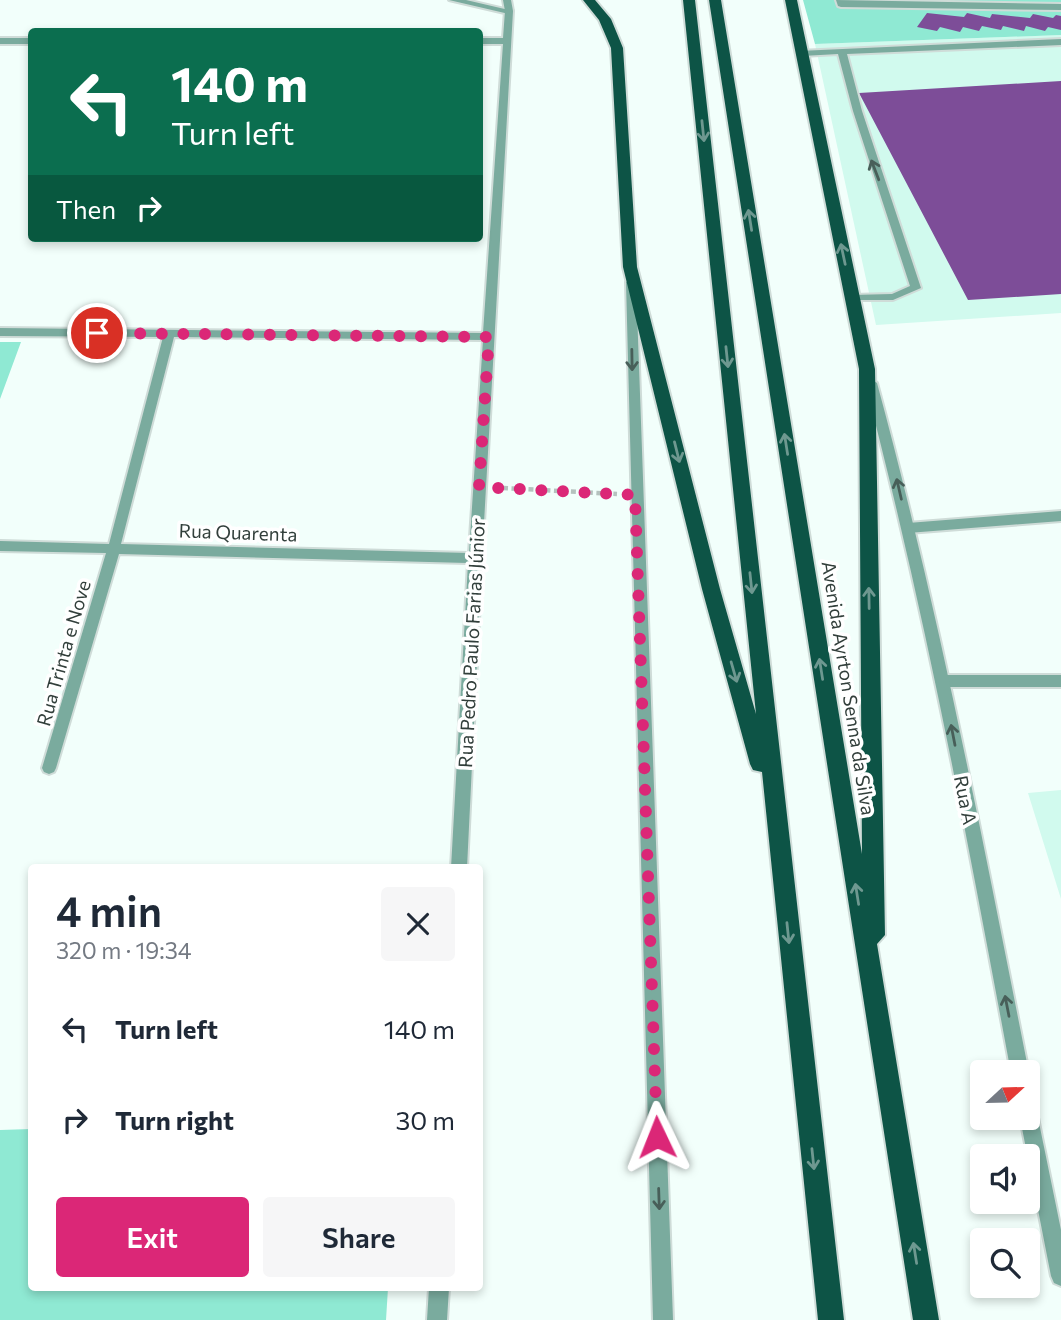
<!DOCTYPE html>
<meta charset="utf-8">
<style>
:root{--surface:#fff;--page:#f6f6f7;--text:#1f2937;--muted:#747a83;--accent:#db2777}
body{margin:0;font-family:Commissioner,sans-serif;background:var(--page);color:var(--text);height:100vh;display:flex;flex-direction:column;font-size:26px;white-space:nowrap}
*{box-sizing:border-box;margin:0}
p{font-size:23px;color:var(--muted)}
.icon{flex:none;width:38px;height:38px;fill:none;stroke:currentColor;stroke-width:2;stroke-linecap:round;stroke-linejoin:round}
.map{position:relative;flex:1;overflow:hidden}
.sheet{position:absolute;left:28px;top:864px;width:455px;height:427px;display:flex;flex-direction:column;background:var(--surface);border-radius:7px;box-shadow:0 4px 10px #0003}
.sheet>*{flex:none}
.hud{position:absolute;left:28px;top:28px;width:455px;height:214px;border-radius:7px;box-shadow:0 4px 10px #0003;background:#0b6e4f;color:#fff;overflow:hidden}
.needle{width:46px;rotate:68deg}
.tools{position:absolute;left:970px;top:1060px;display:grid;gap:14px}
.tools a{display:grid;place-items:center;width:70px;height:70px;border-radius:7px;background:var(--surface);box-shadow:0 4px 10px #0003;font-size:35px}
.pin{position:absolute;display:grid;place-items:center;width:60px;height:60px;color:#fff;margin:-30px;border:4px solid #fff;border-radius:50%;box-shadow:0 2px 7px #0007}
.me{position:absolute;width:77px;margin:-38px;rotate:358deg;stroke-linejoin:round;filter:drop-shadow(0 0 5px #0008)}
.turn{display:flex;align-items:center;gap:24px;height:147px;padding:0 28px;font-size:32px}
.turn .icon{width:91px;height:91px;stroke-width:2.5}
.turn b{display:block;font-size:49px;line-height:60px}
.then{display:flex;align-items:center;height:66px;padding:0 28px;background:#0003;gap:14px;font-size:26px}
.round{display:grid;place-items:center;flex:none;width:74px;height:74px;border-radius:7px;background:var(--page)}
.headline{display:flex;align-items:center;justify-content:space-between;height:119px;padding:0 28px}
h1{font-size:42px;font-weight:600;line-height:52px}
.primary-button{display:flex;gap:14px;margin-top:auto;padding:14px 28px}
.primary-button a{flex:1;height:80px;border-radius:7px;background:var(--accent);color:#fff;font-size:28px;font-weight:600;line-height:80px;text-align:center}
.primary-button a+a{background:var(--page);color:var(--text)}
ul{padding:0;list-style:none}
li{display:flex;align-items:center;gap:21px;height:91px;padding:0 28px}
li div{flex:1}
li b{display:block;font-size:26px}
li em{font-style:normal}
.map>svg:first-child{display:block}
</style>
<div class="map">
<svg width="1061" height="1320" viewBox="0 0 1061 1320">
<rect width="100%" height="100%" fill="#f2fffb"/>
<path fill="#d1faee" d="M1061,35V313L876,325L815,44Z
M1061,790V899L1028,793Z"/>
<path fill="#8fe9d3" d="M803,0H1061V35L815,44Z
M0,342H21L0,399Z
M31,1129L32,1288H388L386,1320H0V1130Z"/>
<path fill="#7d4d98" d="M927,13L964,17L967,13L990,18L992,14L1030,18L1033,14L1053,18L1056,15L1061,16V30L1048,27L1045,31L1026,26L1024,31L1003,26L1001,30L982,26L979,31L963,27L960,32L940,27L937,31L917,27Z
M1061,81V294L968,300L859,93Z"/>
<g fill="none" stroke-linecap="round" stroke-linejoin="round">
<g stroke="#cfdcd8" stroke-width="4">
<path id="service" d="M449,0H466L513,11L509,14Z
M836,0L1061,4V10L841,7L838,6Z
M1061,39V45L847,54L862,111L921,288L893,300H848V296L852,295L892,294L910,286L853,111L838,54L802,56L798,53L799,51Z
M942,675H1061V687H942L937,685L935,681L937,677Z"/>
</g>
<g stroke="#cfdcd8" stroke-width="4">
<path id="minor" d="M503,0H511L513,11L482,558L467,868H451L468,563L119,554L56,768L54,772L49,774L44,772L42,768L106,553L0,551V541L109,544L163,337L0,336V328L483,333L503,44H480V38H503L505,11ZM174,337L483,340L469,553L121,544Z
M0,38H32V44H0Z
M1061,511V521L908,533L902,528L908,523Z
M429,1288H449L447,1320H427Z"/>
</g>
<g stroke="#cfdcd8" stroke-width="4">
<path id="tertiary" d="M631,279L636,282L673,1320H653L626,282Z
M871,379L877,383C939,611 983,842 1029,1073L1027,1077V1073H1011C968,842 925,611 865,383Z
M1027,1099L1033,1102L1036,1108L1061,1230V1286L1054,1283L1051,1276L1020,1118H1027Z"/>
</g>
<g stroke="#cfdcd8" stroke-width="4">
<path id="trunk" d="M583,0H595L611,19L623,48L637,267L720,589L756,714L683,0H695L844,1320H818L762,772L753,770L750,764L702,589L623,267L611,48L599,20Z
M709,0H721L862,854L859,369L785,0H797L875,369L885,935L877,944L939,1320H913Z"/>
</g>
<path stroke="#b5c2be" stroke-width="4.5" stroke-dasharray="5 3.5" stroke-linecap="butt" d="M503,488L617,494"/>
<use href="#service" fill="#7aab9e" fill-rule="evenodd"/>
<use href="#minor" fill="#7aab9e" fill-rule="evenodd"/>
<use href="#tertiary" fill="#7aab9e" fill-rule="evenodd"/>
<use href="#trunk" fill="#0d5446" fill-rule="evenodd"/>
</g>
<defs><path id="oneway-shaft" d="M-6 0H5M1.5-3L5.5 0L1.5 3" fill="none" stroke-width="1.6" stroke-linecap="round" stroke-linejoin="round" transform="scale(1.75)"/></defs>
<g stroke="#6e9890">
<use href="#oneway-shaft" transform="translate(703 131) rotate(84)"/>
<use href="#oneway-shaft" transform="translate(750 220) rotate(-99)"/>
<use href="#oneway-shaft" transform="translate(843 254) rotate(-102)"/>
<use href="#oneway-shaft" transform="translate(727 357) rotate(84)"/>
<use href="#oneway-shaft" transform="translate(786 444) rotate(-99)"/>
<use href="#oneway-shaft" transform="translate(677 452) rotate(76)"/>
<use href="#oneway-shaft" transform="translate(751 583) rotate(84)"/>
<use href="#oneway-shaft" transform="translate(869 598) rotate(-91)"/>
<use href="#oneway-shaft" transform="translate(821 669) rotate(-99)"/>
<use href="#oneway-shaft" transform="translate(734 672) rotate(74)"/>
<use href="#oneway-shaft" transform="translate(857 894) rotate(-99)"/>
<use href="#oneway-shaft" transform="translate(788 933) rotate(84)"/>
<use href="#oneway-shaft" transform="translate(813 1159) rotate(84)"/>
<use href="#oneway-shaft" transform="translate(915 1253) rotate(-99)"/>
</g>
<g stroke="#485f59">
<use href="#oneway-shaft" transform="translate(875 170) rotate(-111)"/>
<use href="#oneway-shaft" transform="translate(632 360) rotate(89)"/>
<use href="#oneway-shaft" transform="translate(899 489) rotate(-103)"/>
<use href="#oneway-shaft" transform="translate(953 735) rotate(-101)"/>
<use href="#oneway-shaft" transform="translate(1007 1006) rotate(-101)"/>
<use href="#oneway-shaft" transform="translate(659 1199) rotate(88)"/>
</g>
<g fill="none" stroke-linecap="round" stroke-linejoin="round">
<path stroke="#db2777" stroke-width="12" stroke-dasharray="0 21.6" d="M97,333L489,337L479,487L635,495L657,1137"/>
</g>
<g text-anchor="middle" dominant-baseline="central" stroke-width="7" stroke-linejoin="round" paint-order="stroke">
<g font-size="19" fill="#323f3b" stroke="#fff">
<text transform="translate(238 532) rotate(2)">Rua Quarenta</text>
<text transform="translate(471 643) rotate(-87)">Rua Pedro Paulo Farias Júnior</text>
<text transform="translate(63 653) rotate(-74)">Rua Trinta e Nove</text>
<text transform="translate(849 688) rotate(81)">Avenida Ayrton Senna da Silva</text>
<text transform="translate(966 800) rotate(79)">Rua A</text>
</g>
</g>
</svg>
<div class="tools">
<a><svg class="needle" viewBox="-14 -14 28 28"><path d="M0-13l5 13h-10z" fill="#e53935"/><path d="M0 13l5-13h-10z" fill="#747a83"/></svg></a>
<a><svg class="icon" aria-label="sound" viewBox="0 0 24 24"><path d="M4 9h4l5-4v14l-5-4H4zM17 9q2 3 0 6"/></svg></a>
<a><svg class="icon" aria-label="search" viewBox="0 0 24 24"><circle cx="10" cy="10" r="6"/><path d="M15 15l6 6"/></svg></a>
</div>
<div class="pin" style="left:97px;top:333px;background:#d93025"><svg class="icon" aria-label="arrive" viewBox="0 0 24 24"><path d="M6 21V4h12l-3 4 3 4H6"/></svg></div>
<svg class="me" style="left:657px;top:1137px" viewBox="-20 -20 40 40"><path d="M0-17L14 15 0 8-14 15z" fill="#db2777" stroke="#fff" stroke-width="4"/></svg>
<div class="hud">
<div class="turn"><svg class="icon" aria-label="left" viewBox="0 0 24 24"><path d="M17 20v-9H6M10 6l-5 5 5 5"/></svg><div><b>140 m</b>Turn left</div></div>
<div class="then">Then<svg class="icon" aria-label="right" viewBox="0 0 24 24"><path d="M7 20v-9h11M14 6l5 5-5 5"/></svg></div>
</div>
<section class="sheet">
<div class="headline"><div><h1>4 min</h1><p>320 m · 19:34</p></div><a class="round"><svg class="icon" aria-label="close" viewBox="0 0 24 24"><path d="M6 6l12 12M18 6L6 18"/></svg></a></div>
<ul>
<li><svg class="icon" aria-label="left" viewBox="0 0 24 24"><path d="M17 20v-9H6M10 6l-5 5 5 5"/></svg><div><b>Turn left</b></div><em>140 m</em></li>
<li><svg class="icon" aria-label="right" viewBox="0 0 24 24"><path d="M7 20v-9h11M14 6l5 5-5 5"/></svg><div><b>Turn right</b></div><em>30 m</em></li>
</ul>
<div class="primary-button"><a>Exit</a><a>Share</a></div>
</section>
</div>
